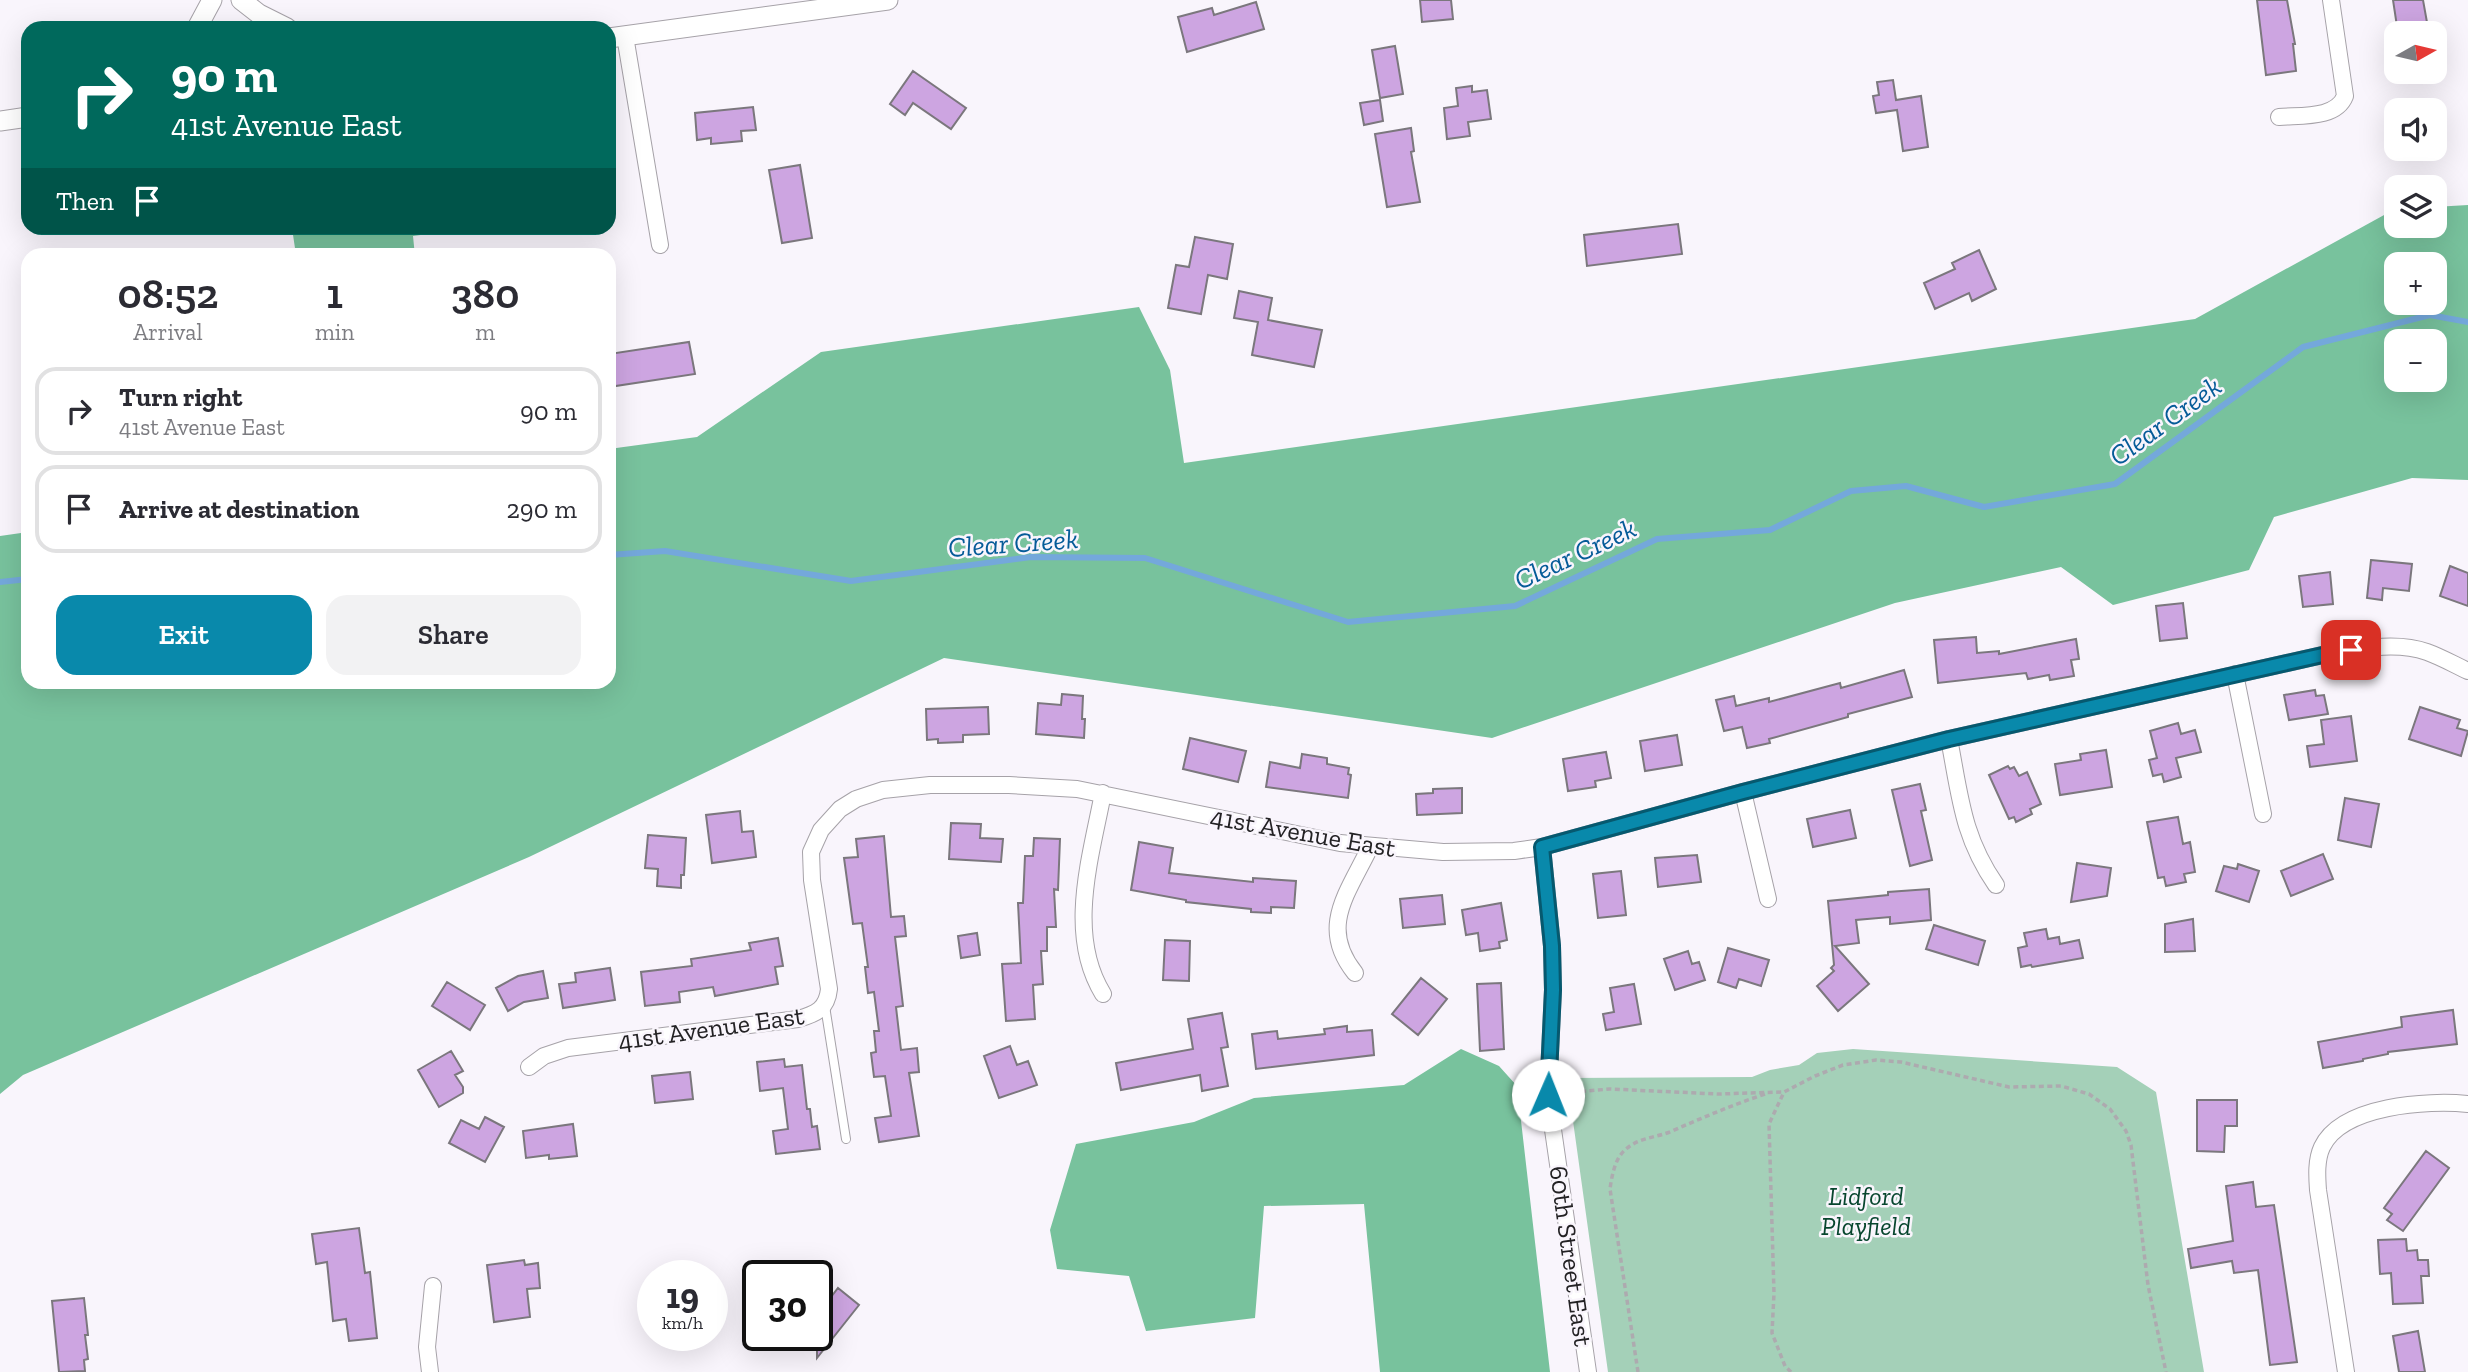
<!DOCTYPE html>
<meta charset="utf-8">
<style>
:root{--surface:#fff;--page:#f2f2f3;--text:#2b2b33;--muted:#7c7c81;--line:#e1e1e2;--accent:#0989ab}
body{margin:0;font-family:"Zilla Slab",serif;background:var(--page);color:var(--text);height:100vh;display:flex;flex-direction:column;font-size:26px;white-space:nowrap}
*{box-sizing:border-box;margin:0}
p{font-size:23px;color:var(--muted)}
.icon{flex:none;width:38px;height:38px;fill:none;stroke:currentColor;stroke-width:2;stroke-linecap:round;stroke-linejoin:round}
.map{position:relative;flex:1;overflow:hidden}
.side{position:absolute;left:21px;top:248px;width:595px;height:441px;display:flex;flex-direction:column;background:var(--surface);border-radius:21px;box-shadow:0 7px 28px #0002}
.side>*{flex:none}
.banner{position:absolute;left:21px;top:21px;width:595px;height:214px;border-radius:21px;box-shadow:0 7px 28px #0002;background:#00695c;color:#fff;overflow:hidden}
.needle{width:46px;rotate:82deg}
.tools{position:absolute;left:2384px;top:21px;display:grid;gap:14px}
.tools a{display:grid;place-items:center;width:63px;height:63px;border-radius:14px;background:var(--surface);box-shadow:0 7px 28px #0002;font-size:35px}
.speed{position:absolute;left:637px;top:1260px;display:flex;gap:14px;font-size:35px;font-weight:700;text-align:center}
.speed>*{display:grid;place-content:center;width:91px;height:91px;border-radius:50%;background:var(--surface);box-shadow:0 7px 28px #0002;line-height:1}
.speed small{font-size:18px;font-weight:400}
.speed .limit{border:4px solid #111;border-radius:10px;background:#fff;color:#111}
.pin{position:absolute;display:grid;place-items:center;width:60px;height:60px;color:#fff;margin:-30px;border-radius:14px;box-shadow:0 4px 10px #0006}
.me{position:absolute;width:77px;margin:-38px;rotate:1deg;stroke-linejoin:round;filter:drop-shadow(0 0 5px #0008)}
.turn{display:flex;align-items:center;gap:24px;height:147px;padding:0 35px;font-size:32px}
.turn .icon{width:91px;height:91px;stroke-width:2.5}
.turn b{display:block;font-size:49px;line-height:60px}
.then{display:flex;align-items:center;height:66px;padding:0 35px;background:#0003;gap:14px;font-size:26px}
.eta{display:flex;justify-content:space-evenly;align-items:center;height:119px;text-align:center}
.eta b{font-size:42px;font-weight:600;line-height:49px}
.button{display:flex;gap:14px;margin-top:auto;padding:14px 35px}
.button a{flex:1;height:80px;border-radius:21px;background:var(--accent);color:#fff;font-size:28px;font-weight:600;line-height:80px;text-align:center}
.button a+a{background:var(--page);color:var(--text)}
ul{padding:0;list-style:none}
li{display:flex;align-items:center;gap:21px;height:88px;margin:0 14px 10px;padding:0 21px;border:4px solid var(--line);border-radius:21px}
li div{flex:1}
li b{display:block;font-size:26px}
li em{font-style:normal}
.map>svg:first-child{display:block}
</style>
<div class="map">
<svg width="2468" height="1372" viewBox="0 0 2468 1372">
<rect width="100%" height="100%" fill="#f9f5fc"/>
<path fill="#a4d0b8" d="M1853,1049L2117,1067L2156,1092L2204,1372H1608L1567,1078L1752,1077L1770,1070L1799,1065L1817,1053Z"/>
<path fill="#78c29d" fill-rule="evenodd" d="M2468,205V480L2412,478L2274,517L2249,570L2113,605L2061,567L1895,603L1492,738L944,658L529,857L23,1075L0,1094V536L28,532V682H609V449L697,437L821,352L1139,307L1170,370L1184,463L2195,319L2395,209L2396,226H2434V207ZM2396,264H2434V303H2396ZM2396,341H2434V380H2396Z
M292,228H474L413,236L415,256L296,255Z
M1461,1049L1499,1066L1517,1086L1550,1372H1380L1364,1204L1264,1206L1255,1318L1146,1331L1129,1276L1057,1269L1050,1230L1076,1144L1194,1122L1254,1098L1404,1085Z"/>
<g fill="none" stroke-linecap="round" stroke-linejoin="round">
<path stroke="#74a8db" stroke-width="6" d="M609,555L665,551L851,581L1031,557L1145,558L1348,622L1515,606L1657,539L1770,530L1851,491L1906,486L1984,507L2115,484L2303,347L2430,315L2468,322
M0,582L28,579"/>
</g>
<path fill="#cda5e1" stroke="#7b777d" stroke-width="2" d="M1420,0H1451L1453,19L1422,22Z
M2257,0H2287L2295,44H2293L2296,71L2266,75Z
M2393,0H2423L2428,28L2398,33Z
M1256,2L1264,29L1187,52L1178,17L1212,8L1214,15Z
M1395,46L1403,94L1380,98L1372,50Z
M913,71L966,108L951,129L913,103L905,115L890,104Z
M1893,80L1896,100L1921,96L1928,147L1903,151L1897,110L1876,113L1873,96L1879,95L1877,82Z
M1472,86V92L1487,90L1491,119L1468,122L1470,136L1447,139L1444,108L1458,106L1456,88Z
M1380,100L1383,121L1364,125L1360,103Z
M753,107L756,130L741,131L742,141L711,144V138L697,140L695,113Z
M1411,128L1414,151L1411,152L1420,202L1387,207L1375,134Z
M800,165L812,238L782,243L769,170Z
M1678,224L1682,254L1587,266L1584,235Z
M1195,237L1233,244L1227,279L1208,275L1201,314L1168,308L1176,265L1189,267Z
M1979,250L1996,289L1972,301L1969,293L1935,309L1924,283L1955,269L1952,263Z
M1239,291L1272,298L1268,320L1322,330L1314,367L1252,355L1258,322L1234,318Z
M689,342L695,374L609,387V354Z
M2371,560L2412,564L2409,591L2383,588L2382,600L2367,598Z
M2450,566L2468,573V606L2440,596Z
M2330,572L2333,604L2303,607L2299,576Z
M2183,603L2187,638L2160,641L2156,606Z
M1976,637L1977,653L1999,651V654L2076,639L2079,659L2071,660L2074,676L2050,680L2049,675L2028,679L2026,673L1938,683L1934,640Z
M1904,670L1912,697L1848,714V717L1769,739L1770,743L1747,748L1742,727L1724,731L1716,700L1734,696L1736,706L1769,698V702L1840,683L1841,688Z
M2315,690L2316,696L2324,695L2328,714L2289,720L2284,695Z
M1062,694L1083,696L1082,719H1085L1084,738L1036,734L1038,703L1061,705Z
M988,707L989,734L963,735V742L938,743V739L927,740L926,709Z
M2420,707L2460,720L2457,728L2468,731L2461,756L2409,739Z
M2351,716L2357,761L2310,767L2307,746L2324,744L2321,720Z
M2178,723L2181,734L2195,730L2201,752L2176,758L2181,777L2164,782L2162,774L2153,776L2149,760L2157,758L2150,731Z
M1677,735L1682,765L1645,771L1640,741Z
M1190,738L1246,751L1238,782L1183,769Z
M2106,750L2112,787L2060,795L2055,764L2081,760L2080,754Z
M1606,752L1611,778L1595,781L1596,787L1568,791L1563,759Z
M1302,754L1327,758V764L1349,768L1348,774L1351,775L1348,798L1266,787L1270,762L1300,768Z
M2008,766L2010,769L2014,767L2019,776L2027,772L2041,804L2030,809L2032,814L2016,822L2014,817L2009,819L1989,775Z
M1920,784L1926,810L1921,811L1932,860L1910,866L1892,790Z
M1462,788V813L1417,815L1416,794L1433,793V789Z
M2345,798L2379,804L2371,847L2338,840Z
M1850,810L1856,838L1813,847L1807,819Z
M740,811L742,832L753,831L756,857L712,863L706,815Z
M2178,817L2183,844L2190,842L2195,872L2184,874L2186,882L2166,886L2164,877L2158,878L2147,822Z
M951,823L981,824L980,838L1003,839L1001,862L949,859Z
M648,835L686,838L684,875H681V888L657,886L658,869L645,868Z
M884,836L891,917L904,916L906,936L895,937L903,1006L896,1007L901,1050L917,1048L919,1072L909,1073L919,1136L879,1142L875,1118L891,1116L885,1076L874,1077L871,1053L876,1052L874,1031H879L874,992L868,993L865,967H868L862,923L853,924L844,858L858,857L856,839Z
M1034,838L1060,839L1058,890L1054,889L1056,927H1047V951H1041L1043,984L1033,985L1035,1019L1006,1021L1002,964L1021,963L1018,903H1023L1025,856H1033Z
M1139,842L1173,848L1169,873L1253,882V878L1296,881L1294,908L1271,907V913L1251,912V909L1186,902V900L1131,890Z
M2323,854L2333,879L2291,896L2281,871Z
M1697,855L1701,882L1658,887L1655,858Z
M2077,863L2111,868L2107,896L2071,902Z
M2238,864L2259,871L2249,902L2216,891L2224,866L2237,869Z
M1621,871L1626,915L1598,918L1593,874Z
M1929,889L1931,920L1890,924V917L1856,920L1859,943L1835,946L1869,984L1838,1011L1817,986L1834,971L1831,968L1834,965L1828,901L1888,895V892Z
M1442,895L1445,924L1403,928L1400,899Z
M1501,903L1507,940L1499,942L1500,948L1480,951L1478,933L1466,935L1462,910Z
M2193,919L2195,951L2165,952V924Z
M1934,925L1985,941L1978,965L1926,949Z
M2046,929L2048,939L2059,937L2060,944L2079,940L2083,958L2032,967L2031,965L2021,967L2018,948L2027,946L2024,933Z
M977,933L980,955L961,958L958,936Z
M778,938L783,966L775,967L778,984L715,996L713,987L679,992L680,1002L645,1006L641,972L692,966L691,959L751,950L749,943Z
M1165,940L1190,941L1189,981L1163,980Z
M1728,948L1769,960L1761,986L1739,979L1736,988L1718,982Z
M1688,951L1692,964L1699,962L1705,980L1675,990L1664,959Z
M610,968L615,1000L563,1008L559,984L576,982L575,973Z
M543,971L548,998L524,1002L508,1011L496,988L518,976Z
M1421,978L1447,999L1418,1035L1392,1014Z
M447,982L485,1005L470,1030L432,1006Z
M1501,983L1504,1049L1480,1051L1477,984Z
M1634,984L1641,1024L1606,1030L1603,1014L1614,1012L1610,988Z
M2453,1010L2457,1044L2388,1052V1054L2363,1059V1061L2323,1068L2318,1042L2402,1027L2401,1017Z
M1222,1013L1228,1047L1221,1048L1228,1086L1202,1091L1200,1075L1121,1090L1116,1063L1193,1049L1188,1019Z
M1347,1026V1032L1372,1030L1374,1055L1256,1069L1252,1034L1277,1031L1278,1039L1325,1034L1324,1029Z
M1010,1046L1017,1065L1028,1061L1037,1085L999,1098L984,1056Z
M451,1051L463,1071L455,1075L463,1087V1093L439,1107L418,1070Z
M784,1059L785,1067L802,1065L807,1109H810L812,1127L817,1126L820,1149L776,1154L773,1131L788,1129L783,1088L760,1091L757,1062Z
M690,1072L693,1099L655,1103L652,1076Z
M2197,1100H2237V1126H2225L2224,1152L2197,1151Z
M485,1117L504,1127L485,1162L449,1143L461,1120L479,1129Z
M573,1124L577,1156L549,1159V1155L526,1158L523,1131Z
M2426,1151L2449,1168L2403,1231L2387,1220L2392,1214L2384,1208Z
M2253,1182L2256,1207L2274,1205L2297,1362L2270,1365L2258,1270L2234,1273L2232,1261L2191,1268L2188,1249L2233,1241L2226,1186Z
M359,1228L365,1273L370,1272L377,1338L349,1341L346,1319L333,1321L327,1262L316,1264L312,1234Z
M2406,1239L2407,1251L2417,1250L2418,1260H2428L2429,1276H2421L2423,1303L2393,1304L2391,1273L2380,1274L2378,1240Z
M524,1260L525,1265L538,1263L540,1288L527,1289L530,1317L494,1322L487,1265Z
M838,1288L859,1305L817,1358V1309L828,1295L831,1297Z
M84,1298L88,1335H85L88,1359L84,1360L85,1371L59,1372L52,1301Z
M2418,1331L2425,1372H2399L2393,1336Z"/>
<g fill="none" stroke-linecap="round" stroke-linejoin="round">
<g stroke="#a6a2a8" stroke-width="10">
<path id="service" d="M825,1006L846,1139"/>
</g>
<g stroke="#a6a2a8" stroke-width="18">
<path id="minor" d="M625,36L660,245
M2279,117C2301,115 2336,119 2345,96L2331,0
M2235,674L2263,814
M1949,739C1960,795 1962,836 1996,885
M1743,792L1768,899
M1103,793C1091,857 1066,934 1103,994
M1542,847L1552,946L1553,990L1548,1095L1588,1372
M1355,973C1318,927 1348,893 1370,847
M529,1067L544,1056L568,1048L798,1019C816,1014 827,1009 829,989L812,880L811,852L821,830L840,809L856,799L883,790L930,785H1009L1077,789L1340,843L1443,852L1514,851L1542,847L1743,792L1949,739L2327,654C2359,649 2396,641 2427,652C2441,657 2455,665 2468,671
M430,1372L427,1347L433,1286
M2346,1372L2318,1190C2317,1176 2316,1160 2322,1147C2342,1105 2428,1100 2468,1104"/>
</g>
<g stroke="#a6a2a8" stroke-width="21">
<path id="tertiary" d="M241,0L259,14L287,28
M197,28L212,0
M609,38L888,0
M0,121L28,117"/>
</g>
<path stroke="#adaaaf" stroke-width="3.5" stroke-dasharray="5 3.5" stroke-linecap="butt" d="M1564,1093L1610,1089L1718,1094L1784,1092
M1638,1372L1610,1189C1612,1175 1615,1158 1626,1149C1640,1137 1656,1138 1672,1131C1704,1117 1735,1104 1768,1093
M1791,1372L1785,1366L1772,1333L1774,1293L1769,1124L1784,1092L1815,1076L1843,1065L1876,1060L1901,1062L2009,1087L2061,1086L2089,1094L2110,1109L2126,1131L2131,1145L2148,1285L2166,1372"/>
<use href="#service" stroke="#fff" stroke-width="8"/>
<use href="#minor" stroke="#fff" stroke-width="16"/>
<use href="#tertiary" stroke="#fff" stroke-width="19"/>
</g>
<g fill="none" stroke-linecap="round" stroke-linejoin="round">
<g stroke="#06596f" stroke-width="18">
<path id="route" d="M1548,1095L1553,990L1552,946L1542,847L1743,792L1949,739L2327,654L2351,650"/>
</g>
<use href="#route" stroke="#0989ab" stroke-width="12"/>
</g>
<g text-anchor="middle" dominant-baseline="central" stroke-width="5" stroke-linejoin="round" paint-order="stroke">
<g font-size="26" fill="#232224" stroke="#f9f5fc">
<text transform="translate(1303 832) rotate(10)">41st Avenue East</text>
<text transform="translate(711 1028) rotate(-8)">41st Avenue East</text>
<text transform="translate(1571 1256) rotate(82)">60th Street East</text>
</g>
<g font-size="26" font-style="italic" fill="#07462e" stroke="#f9f5fc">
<text x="1866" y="1196">Lidford<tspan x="1866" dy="30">Playfield</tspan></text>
</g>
<g font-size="28" font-style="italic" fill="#055b98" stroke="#f9f5fc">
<text transform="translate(2165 421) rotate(-36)">Clear Creek</text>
<text transform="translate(1013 543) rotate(-4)">Clear Creek</text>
<text transform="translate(1575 554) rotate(-25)">Clear Creek</text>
</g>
</g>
</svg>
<div class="tools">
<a><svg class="needle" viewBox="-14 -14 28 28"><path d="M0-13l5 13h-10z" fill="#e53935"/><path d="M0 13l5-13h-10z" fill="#7c7c81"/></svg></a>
<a><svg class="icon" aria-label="sound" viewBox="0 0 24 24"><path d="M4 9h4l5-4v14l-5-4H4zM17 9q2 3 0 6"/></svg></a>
<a><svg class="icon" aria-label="layers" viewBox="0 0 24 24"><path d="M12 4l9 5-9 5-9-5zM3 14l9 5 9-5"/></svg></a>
<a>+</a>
<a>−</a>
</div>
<div class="speed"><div>19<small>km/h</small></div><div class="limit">30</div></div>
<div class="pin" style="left:2351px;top:650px;background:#d93025"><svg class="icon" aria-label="arrive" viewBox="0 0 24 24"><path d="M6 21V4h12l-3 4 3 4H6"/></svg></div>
<svg class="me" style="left:1548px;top:1095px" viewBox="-20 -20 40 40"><circle r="19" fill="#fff"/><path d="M0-13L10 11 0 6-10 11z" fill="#0989ab"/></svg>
<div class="banner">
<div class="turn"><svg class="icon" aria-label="right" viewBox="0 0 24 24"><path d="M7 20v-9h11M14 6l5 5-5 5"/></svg><div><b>90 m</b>41st Avenue East</div></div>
<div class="then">Then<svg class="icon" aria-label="arrive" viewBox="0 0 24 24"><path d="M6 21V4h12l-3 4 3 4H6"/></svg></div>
</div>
<section class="side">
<div class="eta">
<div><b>08:52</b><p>Arrival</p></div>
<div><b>1</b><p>min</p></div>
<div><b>380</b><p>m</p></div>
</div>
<ul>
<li><svg class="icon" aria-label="right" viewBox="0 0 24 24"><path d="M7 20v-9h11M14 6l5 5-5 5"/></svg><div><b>Turn right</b><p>41st Avenue East</p></div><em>90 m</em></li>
<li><svg class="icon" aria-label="arrive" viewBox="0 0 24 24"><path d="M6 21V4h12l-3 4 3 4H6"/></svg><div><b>Arrive at destination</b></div><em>290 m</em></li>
</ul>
<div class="button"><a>Exit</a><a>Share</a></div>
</section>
</div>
